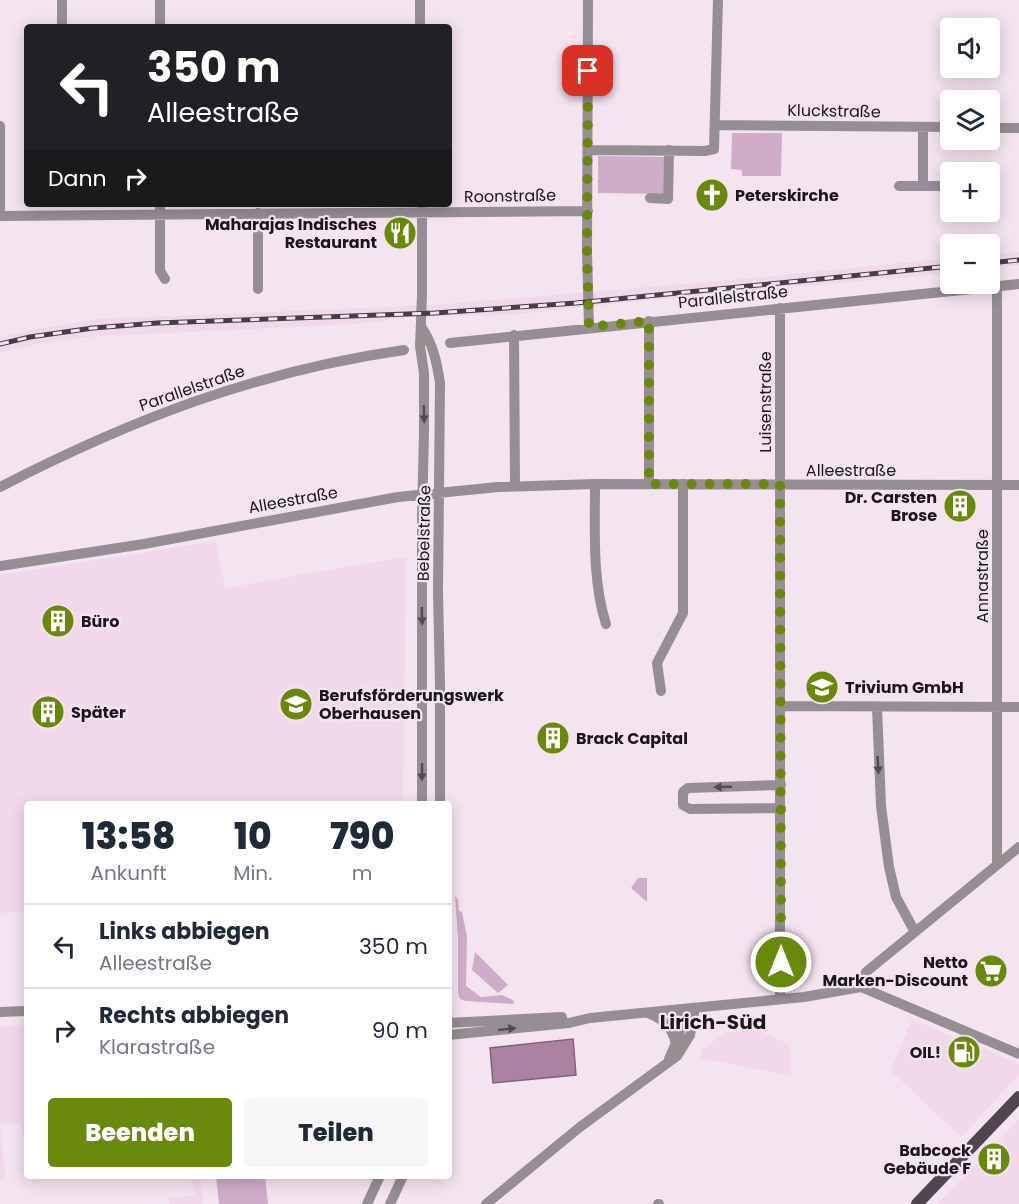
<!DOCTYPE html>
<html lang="de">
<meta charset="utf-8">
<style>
:root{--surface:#fff;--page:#f6f6f7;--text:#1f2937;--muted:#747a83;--line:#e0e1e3;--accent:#68890a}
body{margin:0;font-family:Poppins,sans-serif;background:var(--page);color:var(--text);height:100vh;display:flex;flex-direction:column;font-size:22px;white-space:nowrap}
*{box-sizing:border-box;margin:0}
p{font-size:20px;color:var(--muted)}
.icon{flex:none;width:33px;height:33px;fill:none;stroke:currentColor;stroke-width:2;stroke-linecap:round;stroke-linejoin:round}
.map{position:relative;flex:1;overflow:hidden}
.panel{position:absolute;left:24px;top:801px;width:428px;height:378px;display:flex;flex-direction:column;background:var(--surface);border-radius:6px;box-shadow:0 3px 15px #0003}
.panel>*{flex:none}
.top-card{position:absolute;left:24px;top:24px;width:428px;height:183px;border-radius:6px;box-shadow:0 3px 15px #0003;background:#202124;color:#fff;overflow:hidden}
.controls{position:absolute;left:940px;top:18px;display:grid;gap:12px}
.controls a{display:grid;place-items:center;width:60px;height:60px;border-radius:6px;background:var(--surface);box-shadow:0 3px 15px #0003;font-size:30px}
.pin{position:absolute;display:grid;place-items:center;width:51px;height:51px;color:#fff;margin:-26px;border-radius:12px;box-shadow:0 3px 9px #0006}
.me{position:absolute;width:66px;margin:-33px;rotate:0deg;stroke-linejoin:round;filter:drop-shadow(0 0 4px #0008)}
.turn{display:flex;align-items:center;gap:21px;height:126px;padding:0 24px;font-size:27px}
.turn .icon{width:78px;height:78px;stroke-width:2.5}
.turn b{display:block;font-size:42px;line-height:51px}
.then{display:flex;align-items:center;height:57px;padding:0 24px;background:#0003;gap:12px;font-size:22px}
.eta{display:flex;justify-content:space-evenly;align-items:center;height:102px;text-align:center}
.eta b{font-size:36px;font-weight:800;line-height:42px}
.button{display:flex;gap:12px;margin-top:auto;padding:12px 24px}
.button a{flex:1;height:69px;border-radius:6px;background:var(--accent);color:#fff;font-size:24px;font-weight:800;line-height:69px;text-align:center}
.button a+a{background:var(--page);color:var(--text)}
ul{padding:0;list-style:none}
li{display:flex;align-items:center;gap:18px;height:84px;padding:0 24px;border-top:2px solid var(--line)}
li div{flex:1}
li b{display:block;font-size:22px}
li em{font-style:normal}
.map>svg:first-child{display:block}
</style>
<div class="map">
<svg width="1019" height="1204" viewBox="0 0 1019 1204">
<rect width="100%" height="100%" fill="#f4e4f0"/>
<path fill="#f1d9eb" d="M1019,252V265L990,268V254Z
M951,258L950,273L579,307L512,315L409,317L356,324L85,337L42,343L0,353V338L30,330L97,319L433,305L731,280Z
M216,541L225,588L406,557L403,804H27V911L0,913V575Z
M912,1019L953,1037L946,1056L975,1067L983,1048L1019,1064V1075L961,1137L891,1071Z
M742,1022L790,1045L791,1076L701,1058V1050Z
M27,1024V1135L23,1136L21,1122L0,1125L6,1179L0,1180V1027Z
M1019,1119V1204H938Z
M192,1176H200L203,1204H169V1198L194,1195Z"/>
<path fill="#cfacc7" d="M732,133H782L781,176H742V170L731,169Z
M598,156L664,157L663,194L598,193Z
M638,878H647V902L631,888Z
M455,896L458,899L459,911L462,912L467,937L466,986L481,997L502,995L513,1000L514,1004L465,1001L460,999L458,993V939Z
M475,952L508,985L498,993L472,970Z
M216,1176H265L268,1204H219Z"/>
<path fill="#ab82a1" stroke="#806278" stroke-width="1.5" d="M573,1039L576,1075L493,1083L490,1048Z"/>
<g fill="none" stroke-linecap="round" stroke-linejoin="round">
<path stroke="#958e93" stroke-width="10" d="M62,0V27
M588,0L587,251L589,327
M160,27V0
M420,27V0
M716,125L951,127
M0,126V210
M923,127V186
M990,128H1019
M588,150L705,151L714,149L718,0
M899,186H943
M650,198L668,199L669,150
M160,204V271L165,279
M422,204V295L420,346L424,373V433L422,515V804
M0,216L588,211
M997,286V865
M258,289V213
M780,308V999
M649,321V484
M422,328C433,344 437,363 440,383L438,591L440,684V804
M514,335L515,486
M450,343L1019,284
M595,484C595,530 592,580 606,624
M0,487C132,419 257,371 404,350
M0,566L144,544L398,497L498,487L595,484L1019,485
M661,691L657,663L683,613V484
M781,706L1019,707
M877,707L881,806L889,867L896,897L915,932
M781,808L690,809L683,805V792L688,788L781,785
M861,987L866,972L1019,847
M0,1012L27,1011
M648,1013C664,1019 672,1027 676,1044
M448,1023L562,1017
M448,1035L569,1023L590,1018L804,997L861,987L1019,1054
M669,1059L679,1036L682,1009
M367,1204L380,1176
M390,1204L403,1176
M486,1204L580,1127L677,1056L690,1035L695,1008
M658,1204H659"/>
<path stroke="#51454e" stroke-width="12" d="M917,1204L1019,1097"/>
<g stroke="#463e44" stroke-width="5">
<path id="rail" d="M990,263L1019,260
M0,344L30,337L93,328L157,323L435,313L576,303L951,266"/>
</g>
<use href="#rail" stroke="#f4e4f0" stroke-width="3" stroke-dasharray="9" stroke-linecap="butt"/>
</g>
<defs><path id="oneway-solid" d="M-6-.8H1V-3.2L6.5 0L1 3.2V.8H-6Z" transform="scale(1.5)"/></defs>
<g fill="#524c50">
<use href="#oneway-solid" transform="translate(424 414) rotate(89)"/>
<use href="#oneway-solid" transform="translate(422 616) rotate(89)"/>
<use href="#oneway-solid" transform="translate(878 765) rotate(87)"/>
<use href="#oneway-solid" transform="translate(422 772) rotate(91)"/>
<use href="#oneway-solid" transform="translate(723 787) rotate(178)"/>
<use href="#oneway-solid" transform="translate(507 1029) rotate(-6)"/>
</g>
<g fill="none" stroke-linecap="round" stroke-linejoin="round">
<path stroke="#68890a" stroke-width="10" stroke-dasharray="0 18" d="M588,71L587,251L589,327L649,321V484H780L781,962"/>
</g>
<defs>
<g id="church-disc" transform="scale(1.725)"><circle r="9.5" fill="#68890a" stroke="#f4e4f0"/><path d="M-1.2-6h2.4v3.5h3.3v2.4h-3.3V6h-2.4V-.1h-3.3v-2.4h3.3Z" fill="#fff"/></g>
<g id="restaurant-disc" transform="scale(1.725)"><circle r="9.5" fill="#68890a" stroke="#f4e4f0"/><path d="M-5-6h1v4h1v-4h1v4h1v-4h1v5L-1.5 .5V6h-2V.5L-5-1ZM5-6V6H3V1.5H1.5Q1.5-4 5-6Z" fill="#fff"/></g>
<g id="building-disc" transform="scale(1.725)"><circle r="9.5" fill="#68890a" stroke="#f4e4f0"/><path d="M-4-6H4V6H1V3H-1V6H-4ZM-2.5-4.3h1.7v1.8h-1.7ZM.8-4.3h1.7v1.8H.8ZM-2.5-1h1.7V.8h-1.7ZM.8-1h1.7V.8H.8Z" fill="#fff"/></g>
<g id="school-disc" transform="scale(1.725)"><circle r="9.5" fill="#68890a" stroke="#f4e4f0"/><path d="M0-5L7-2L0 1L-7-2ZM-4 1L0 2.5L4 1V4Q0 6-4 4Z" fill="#fff"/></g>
<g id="university-disc" transform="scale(1.725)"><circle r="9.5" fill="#68890a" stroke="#f4e4f0"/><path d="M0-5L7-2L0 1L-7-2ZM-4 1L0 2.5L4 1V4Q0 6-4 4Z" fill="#fff"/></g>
<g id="supermarket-disc" transform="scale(1.725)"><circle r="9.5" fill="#68890a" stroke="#f4e4f0"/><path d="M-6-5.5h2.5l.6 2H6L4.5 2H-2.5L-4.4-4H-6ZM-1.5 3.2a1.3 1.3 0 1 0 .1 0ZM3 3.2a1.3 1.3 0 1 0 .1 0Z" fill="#fff"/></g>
<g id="fuel-disc" transform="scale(1.725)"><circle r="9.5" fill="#68890a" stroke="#f4e4f0"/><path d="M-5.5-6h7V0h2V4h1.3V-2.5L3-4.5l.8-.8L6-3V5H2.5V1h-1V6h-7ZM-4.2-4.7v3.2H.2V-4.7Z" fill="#fff"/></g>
</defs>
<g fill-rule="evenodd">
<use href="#church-disc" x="712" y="195"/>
<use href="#restaurant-disc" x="400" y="233"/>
<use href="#building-disc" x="960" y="506"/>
<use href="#building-disc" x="58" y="621"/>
<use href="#school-disc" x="822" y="687"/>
<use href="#university-disc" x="296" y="704"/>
<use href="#building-disc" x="48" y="712"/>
<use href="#building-disc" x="553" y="738"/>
<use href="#supermarket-disc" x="991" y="971"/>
<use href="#fuel-disc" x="964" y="1052"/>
<use href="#building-disc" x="994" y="1159"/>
</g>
<g text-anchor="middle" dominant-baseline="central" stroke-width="4.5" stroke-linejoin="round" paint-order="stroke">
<g font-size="16" fill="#1c161a" stroke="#f4e4f0">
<text transform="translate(834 111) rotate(1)">Kluckstraße</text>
<text transform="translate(510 196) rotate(-1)">Roonstraße</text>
<text transform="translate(733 297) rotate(-6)">Parallelstraße</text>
<text transform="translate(192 388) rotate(-19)">Parallelstraße</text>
<text transform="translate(765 402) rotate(-90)">Luisenstraße</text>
<text x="851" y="470">Alleestraße</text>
<text transform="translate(293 500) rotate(-10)">Alleestraße</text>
<text transform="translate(424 533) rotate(-89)">Bebelstraße</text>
<text transform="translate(982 576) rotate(-90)">Annastraße</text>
</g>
<g font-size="16" font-weight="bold" fill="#1c161a" stroke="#f4e4f0" text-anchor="start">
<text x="735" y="195">Peterskirche</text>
<text x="377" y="224" text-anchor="end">Maharajas Indisches<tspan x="377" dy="18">Restaurant</tspan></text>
<text x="937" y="497" text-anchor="end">Dr. Carsten<tspan x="937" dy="18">Brose</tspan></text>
<text x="81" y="621">Büro</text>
<text x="845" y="687">Trivium GmbH</text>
<text x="319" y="695">Berufsförderungswerk<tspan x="319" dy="18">Oberhausen</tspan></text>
<text x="71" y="712">Später</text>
<text x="576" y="738">Brack Capital</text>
<text x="968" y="962" text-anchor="end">Netto<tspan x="968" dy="18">Marken-Discount</tspan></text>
<text x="941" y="1052" text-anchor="end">OIL!</text>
<text x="971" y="1150" text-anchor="end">Babcock<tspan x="971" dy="18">Gebäude F</tspan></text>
</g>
<g font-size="20" font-weight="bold" fill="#1c161a" stroke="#f4e4f0">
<text x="713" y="1022">Lirich-Süd</text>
</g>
</g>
</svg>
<div class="controls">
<a><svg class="icon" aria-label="sound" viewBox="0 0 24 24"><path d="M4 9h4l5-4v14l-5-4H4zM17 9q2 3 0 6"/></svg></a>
<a><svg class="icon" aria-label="layers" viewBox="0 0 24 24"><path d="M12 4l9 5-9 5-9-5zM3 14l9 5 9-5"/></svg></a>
<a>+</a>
<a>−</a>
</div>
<div class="pin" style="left:588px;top:71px;background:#d93025"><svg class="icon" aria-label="arrive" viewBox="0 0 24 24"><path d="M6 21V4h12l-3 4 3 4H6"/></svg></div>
<svg class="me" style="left:781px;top:962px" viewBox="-20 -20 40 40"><circle r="17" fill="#68890a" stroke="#fff" stroke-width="3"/><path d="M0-11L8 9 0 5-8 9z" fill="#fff"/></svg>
<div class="top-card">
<div class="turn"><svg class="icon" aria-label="left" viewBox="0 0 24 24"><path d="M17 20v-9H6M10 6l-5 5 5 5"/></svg><div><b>350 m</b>Alleestraße</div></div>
<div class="then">Dann<svg class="icon" aria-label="right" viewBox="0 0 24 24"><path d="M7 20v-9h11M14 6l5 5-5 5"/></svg></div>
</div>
<section class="panel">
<div class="eta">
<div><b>13:58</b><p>Ankunft</p></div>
<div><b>10</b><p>Min.</p></div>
<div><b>790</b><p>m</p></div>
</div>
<ul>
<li><svg class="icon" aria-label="left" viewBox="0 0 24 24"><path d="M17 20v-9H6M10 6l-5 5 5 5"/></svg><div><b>Links abbiegen</b><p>Alleestraße</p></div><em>350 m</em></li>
<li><svg class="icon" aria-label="right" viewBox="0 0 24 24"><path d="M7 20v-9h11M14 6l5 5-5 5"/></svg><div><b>Rechts abbiegen</b><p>Klarastraße</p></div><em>90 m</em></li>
</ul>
<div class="button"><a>Beenden</a><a>Teilen</a></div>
</section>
</div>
